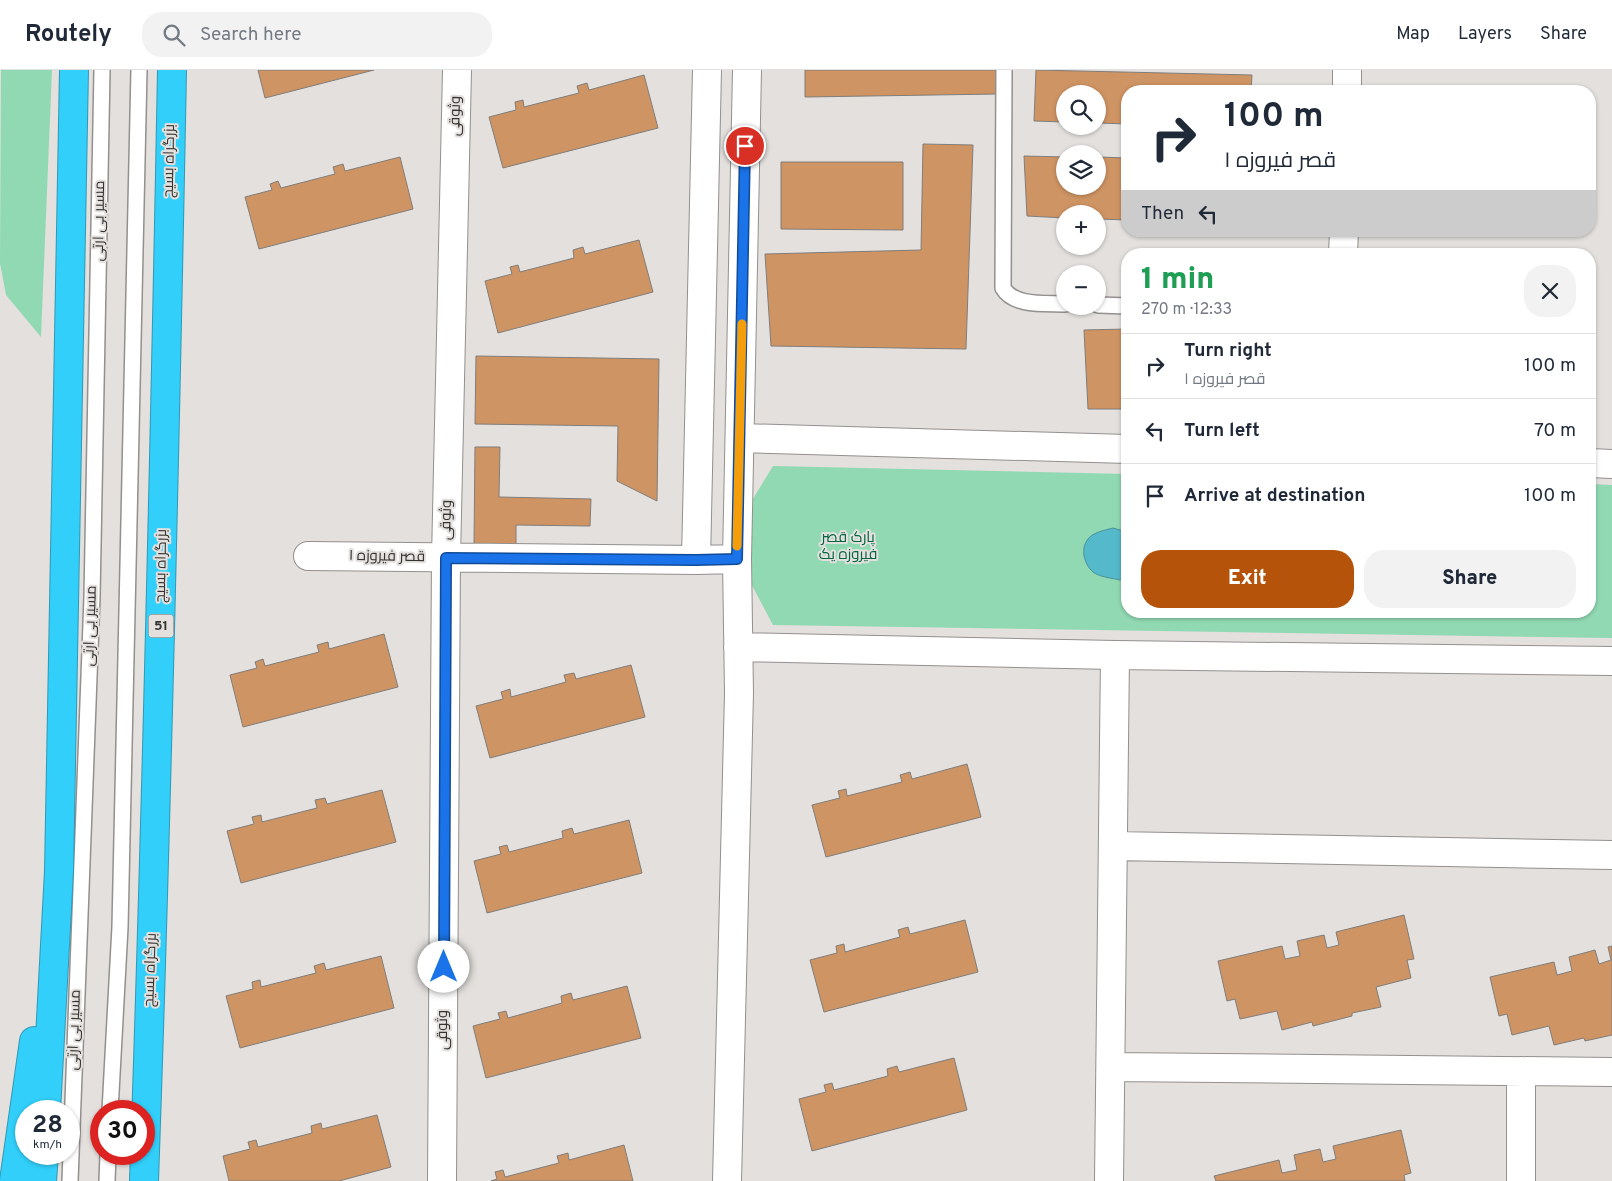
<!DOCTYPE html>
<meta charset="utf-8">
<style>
:root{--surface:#fff;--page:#f2f2f3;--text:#1f2937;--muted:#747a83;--line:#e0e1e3;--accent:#b45309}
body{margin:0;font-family:Overpass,Cairo,sans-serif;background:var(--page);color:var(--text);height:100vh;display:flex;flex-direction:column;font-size:19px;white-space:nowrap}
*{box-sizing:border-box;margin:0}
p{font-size:16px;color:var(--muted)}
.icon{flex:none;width:28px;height:28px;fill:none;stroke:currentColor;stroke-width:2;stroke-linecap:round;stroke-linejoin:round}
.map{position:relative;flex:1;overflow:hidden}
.sheet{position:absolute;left:1121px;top:178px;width:475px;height:370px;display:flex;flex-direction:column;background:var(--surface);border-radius:20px;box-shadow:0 1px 4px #0004}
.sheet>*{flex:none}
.guide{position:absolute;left:1121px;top:15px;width:475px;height:152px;border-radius:20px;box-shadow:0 1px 4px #0004;background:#fff;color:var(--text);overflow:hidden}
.tools{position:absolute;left:1056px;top:15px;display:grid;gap:10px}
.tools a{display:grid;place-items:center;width:50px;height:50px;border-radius:50%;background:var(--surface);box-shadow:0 1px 4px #0004;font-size:25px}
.speed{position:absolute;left:15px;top:1030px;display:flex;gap:10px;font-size:25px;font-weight:700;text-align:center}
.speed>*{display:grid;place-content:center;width:65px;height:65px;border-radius:50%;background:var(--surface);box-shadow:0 1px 4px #0004;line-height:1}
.speed small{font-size:12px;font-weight:400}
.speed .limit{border:8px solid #d22;background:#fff;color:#111}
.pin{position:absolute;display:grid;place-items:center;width:42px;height:42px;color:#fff;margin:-21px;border:2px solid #fff;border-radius:50%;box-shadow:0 1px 5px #0007}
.me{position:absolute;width:55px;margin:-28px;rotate:0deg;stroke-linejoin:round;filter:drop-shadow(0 0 4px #0008)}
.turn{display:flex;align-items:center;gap:18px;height:105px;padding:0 20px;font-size:22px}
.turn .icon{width:65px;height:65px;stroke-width:2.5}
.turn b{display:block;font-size:35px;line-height:42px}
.then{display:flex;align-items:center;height:48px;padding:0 20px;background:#0003;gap:10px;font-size:19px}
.round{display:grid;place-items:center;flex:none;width:52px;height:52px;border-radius:20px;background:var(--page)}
.head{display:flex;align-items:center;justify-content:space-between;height:85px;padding:0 20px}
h1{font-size:30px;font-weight:800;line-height:38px;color:#1e9e55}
.button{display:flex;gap:10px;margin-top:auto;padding:10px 20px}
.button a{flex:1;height:58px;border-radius:20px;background:var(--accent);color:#fff;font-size:20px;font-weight:800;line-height:58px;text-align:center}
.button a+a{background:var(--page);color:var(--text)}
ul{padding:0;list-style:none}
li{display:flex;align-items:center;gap:15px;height:65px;padding:0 20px;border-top:1px solid var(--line)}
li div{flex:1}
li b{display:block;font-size:19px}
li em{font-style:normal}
header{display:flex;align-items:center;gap:30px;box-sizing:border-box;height:70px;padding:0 25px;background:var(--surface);border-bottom:1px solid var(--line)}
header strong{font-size:24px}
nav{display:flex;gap:28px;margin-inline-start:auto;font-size:18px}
.search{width:350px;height:45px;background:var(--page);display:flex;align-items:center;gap:12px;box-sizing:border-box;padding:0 18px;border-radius:20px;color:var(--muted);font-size:19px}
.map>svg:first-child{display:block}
</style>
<header>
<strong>Routely</strong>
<div class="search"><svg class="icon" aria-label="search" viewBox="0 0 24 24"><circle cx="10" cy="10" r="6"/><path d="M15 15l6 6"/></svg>Search here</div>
<nav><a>Map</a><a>Layers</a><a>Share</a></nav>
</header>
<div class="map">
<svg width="1612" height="1111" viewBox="0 0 1612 1111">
<rect width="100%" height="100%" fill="#e3e0dd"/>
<path fill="#91d9b3" d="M1,0H52L41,267L6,225L0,193Z
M773,396L1127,404L1128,541H1590V414L1612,415V568L773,555L728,470Z"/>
<path fill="#54b9ca" stroke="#4b919c" d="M1113,458L1127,462V506L1120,510C1112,508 1099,507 1093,502C1084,494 1080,479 1088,469C1093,462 1106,460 1113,458Z"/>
<path fill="#cf9463" stroke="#807d7a" d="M258,0H374L265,28Z
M805,0H997V24L805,27Z
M1036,0L1252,5L1251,21H1128V54L1098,53V24H1065V52L1034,51Z
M644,5L658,58L503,98L489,47L516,40L515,32L523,30L524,37L579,23L577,16L587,13L589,20Z
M923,74L973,75L966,279L771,276L765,184L921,180Z
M1024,86L1065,87V116H1098V87L1128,88V150L1098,149V144H1065V148L1027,146Z
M400,87L413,139L259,179L245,127L272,120L270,114L278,111L281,118L335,104L333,97L343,94L345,101Z
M781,92H903V160L781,159Z
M639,170L653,222L498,263L485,211L512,204L510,197L518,195L520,202L574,188L573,180L583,177L585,184Z
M1128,259V339H1088L1084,260Z
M476,286L659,289L657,431L617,411L618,356L475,354Z
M475,377H500L499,427L591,429L590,456L516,455V475L474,474Z
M384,564L398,617L243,657L230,605L257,598L255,592L263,589L265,596L319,582L317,575L328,572L329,579Z
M631,595L645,647L490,688L476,636L503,629L501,622L510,619L511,627L566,612L564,605L574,603L576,609Z
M967,694L981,747L826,787L812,735L840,728L838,721L846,719L847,726L902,712L900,705L910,702L912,709Z
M382,720L396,772L241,813L227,761L254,754L252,747L261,745L262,752L317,738L315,730L325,728L327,734Z
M629,750L642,803L487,843L474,791L501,784L499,777L507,775L509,782L563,768L562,761L572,758L574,764Z
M1404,845L1414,889L1407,890L1411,908L1376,917L1381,937L1352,943V946L1313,956L1312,952L1282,960L1277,941L1240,949L1235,929L1227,931L1218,891L1282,876L1285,889L1300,886L1297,871L1324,865L1327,878L1339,875L1336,862Z
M965,850L978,902L824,942L810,890L837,883L836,876L844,874L845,882L900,867L898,860L908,857L910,864Z
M1612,876V965L1585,971L1584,968L1554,975L1549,956L1512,965L1507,944L1499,946L1490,907L1554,892L1557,905L1572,901L1569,887L1595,880L1599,894L1611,890L1608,877Z
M381,886L394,938L240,978L226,926L253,919L252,912L260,910L261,917L316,903L314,896L324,893L326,900Z
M627,916L641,968L486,1008L473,956L500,949L498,943L506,941L508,948L562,933L561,926L571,923L573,930Z
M954,988L967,1040L812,1081L799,1029L826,1022L824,1015L832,1013L834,1020L888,1006L887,999L897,996L899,1002Z
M377,1045L391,1097L339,1111H229L223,1086L250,1079L248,1072L256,1070L258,1077L312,1063L311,1056L321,1053L322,1059Z
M1401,1060L1411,1103L1404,1105L1405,1111H1216L1214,1106L1279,1090L1282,1103L1297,1100L1294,1085L1320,1079L1323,1092L1336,1089L1333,1076Z
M624,1075L633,1111H491L497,1109L495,1102L503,1100L505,1107L559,1093L557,1086L568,1083L569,1090Z"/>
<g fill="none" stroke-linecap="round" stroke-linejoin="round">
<g stroke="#93908d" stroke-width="18">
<path id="lane" d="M1004,0L1003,218C1014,237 1046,233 1065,234
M1098,235L1128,236
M110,1041L120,857L139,0
M70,1111L92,527L102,0
M107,1111L108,1084"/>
</g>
<g stroke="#93908d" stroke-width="30">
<path id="street" d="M1347,21V0
M1343,184L1344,161
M740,368L1128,379
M1590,393L1612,394
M308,486L696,490L737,489
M696,490L707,0
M738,577L1115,585L1612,591
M1113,776L1612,785
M1111,997L1612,1002
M1521,1001V1111
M442,1111L446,488L457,0
M727,1111L739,623L737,489L747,0
M1109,1111L1115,585"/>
</g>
<g stroke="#3298b4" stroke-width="30">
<path id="highway" d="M46,1041L59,801L74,0
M14,1111L34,971
M42,1111L44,1084
M144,1111C157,741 165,370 172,0"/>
</g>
<use href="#lane" stroke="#fff" stroke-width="15"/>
<use href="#street" stroke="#fff" stroke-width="28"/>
<use href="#highway" stroke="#31cffa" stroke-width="28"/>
</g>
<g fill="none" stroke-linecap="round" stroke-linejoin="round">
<g stroke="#114b97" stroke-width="12">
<path id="route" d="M444,897L446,488L696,490L737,489L745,76"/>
</g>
<use href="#route" stroke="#1a73e8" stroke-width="9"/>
<path stroke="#f59e0b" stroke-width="9" d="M737,476L742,254"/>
</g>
<g text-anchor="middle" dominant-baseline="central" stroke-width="4" stroke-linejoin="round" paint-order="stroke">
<rect fill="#e3e0dd" stroke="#696765" stroke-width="1" x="148.5" y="544.5" width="25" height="23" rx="4"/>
<g font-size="14" font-weight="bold" fill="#353332">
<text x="161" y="556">51</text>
</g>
<g font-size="15" fill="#353332" stroke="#e3e0dd">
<text transform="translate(456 46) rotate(-89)">وثوقی</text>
<text transform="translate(170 91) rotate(-89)">بزرگراه بسیج</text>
<text transform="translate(100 151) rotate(-89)">مسیر بی ارتی</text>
<text transform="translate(447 450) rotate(-89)">وثوقی</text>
<text transform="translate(387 487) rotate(1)">قصر فیروزه ۱</text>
<text transform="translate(162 496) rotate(-89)">بزرگراه بسیج</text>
<text transform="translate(91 556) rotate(-88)">مسیر بی ارتی</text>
<text transform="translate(151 900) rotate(-88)">بزرگراه بسیج</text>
<text transform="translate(75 960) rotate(-88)">مسیر بی ارتی</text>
<text transform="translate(443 960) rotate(-90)">وثوقی</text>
</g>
<g font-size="15" fill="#006742" stroke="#e3e0dd">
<text x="848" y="468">پارک قصر<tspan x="848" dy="17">فیروزه یک</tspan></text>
</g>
</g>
</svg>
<div class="tools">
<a><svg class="icon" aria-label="search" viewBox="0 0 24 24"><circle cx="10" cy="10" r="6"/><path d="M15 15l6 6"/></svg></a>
<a><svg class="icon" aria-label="layers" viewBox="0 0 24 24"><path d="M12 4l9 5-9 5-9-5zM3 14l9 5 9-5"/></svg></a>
<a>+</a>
<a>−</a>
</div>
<div class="speed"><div>28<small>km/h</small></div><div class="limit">30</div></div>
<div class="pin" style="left:745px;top:76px;background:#d93025"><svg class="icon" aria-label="arrive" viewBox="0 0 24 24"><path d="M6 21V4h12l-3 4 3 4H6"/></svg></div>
<svg class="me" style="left:444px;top:897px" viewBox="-20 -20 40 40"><circle r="19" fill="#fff"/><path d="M0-13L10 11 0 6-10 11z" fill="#1a73e8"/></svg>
<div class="guide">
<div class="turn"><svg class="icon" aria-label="right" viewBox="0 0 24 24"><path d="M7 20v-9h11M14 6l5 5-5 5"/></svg><div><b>100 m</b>قصر فیروزه ۱</div></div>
<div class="then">Then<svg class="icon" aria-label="left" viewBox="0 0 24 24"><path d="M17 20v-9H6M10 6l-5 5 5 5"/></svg></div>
</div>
<section class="sheet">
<div class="head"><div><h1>1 min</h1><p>270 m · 12:33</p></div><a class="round"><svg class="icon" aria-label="close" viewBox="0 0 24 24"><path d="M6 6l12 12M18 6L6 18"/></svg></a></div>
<ul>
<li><svg class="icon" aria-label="right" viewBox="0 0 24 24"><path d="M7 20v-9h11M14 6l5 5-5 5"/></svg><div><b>Turn right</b><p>قصر فیروزه ۱</p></div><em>100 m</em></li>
<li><svg class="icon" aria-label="left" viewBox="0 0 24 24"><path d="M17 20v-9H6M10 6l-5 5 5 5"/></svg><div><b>Turn left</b></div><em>70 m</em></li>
<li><svg class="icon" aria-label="arrive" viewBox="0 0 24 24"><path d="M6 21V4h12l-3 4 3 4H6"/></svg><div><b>Arrive at destination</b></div><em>100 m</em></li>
</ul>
<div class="button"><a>Exit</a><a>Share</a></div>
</section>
</div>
